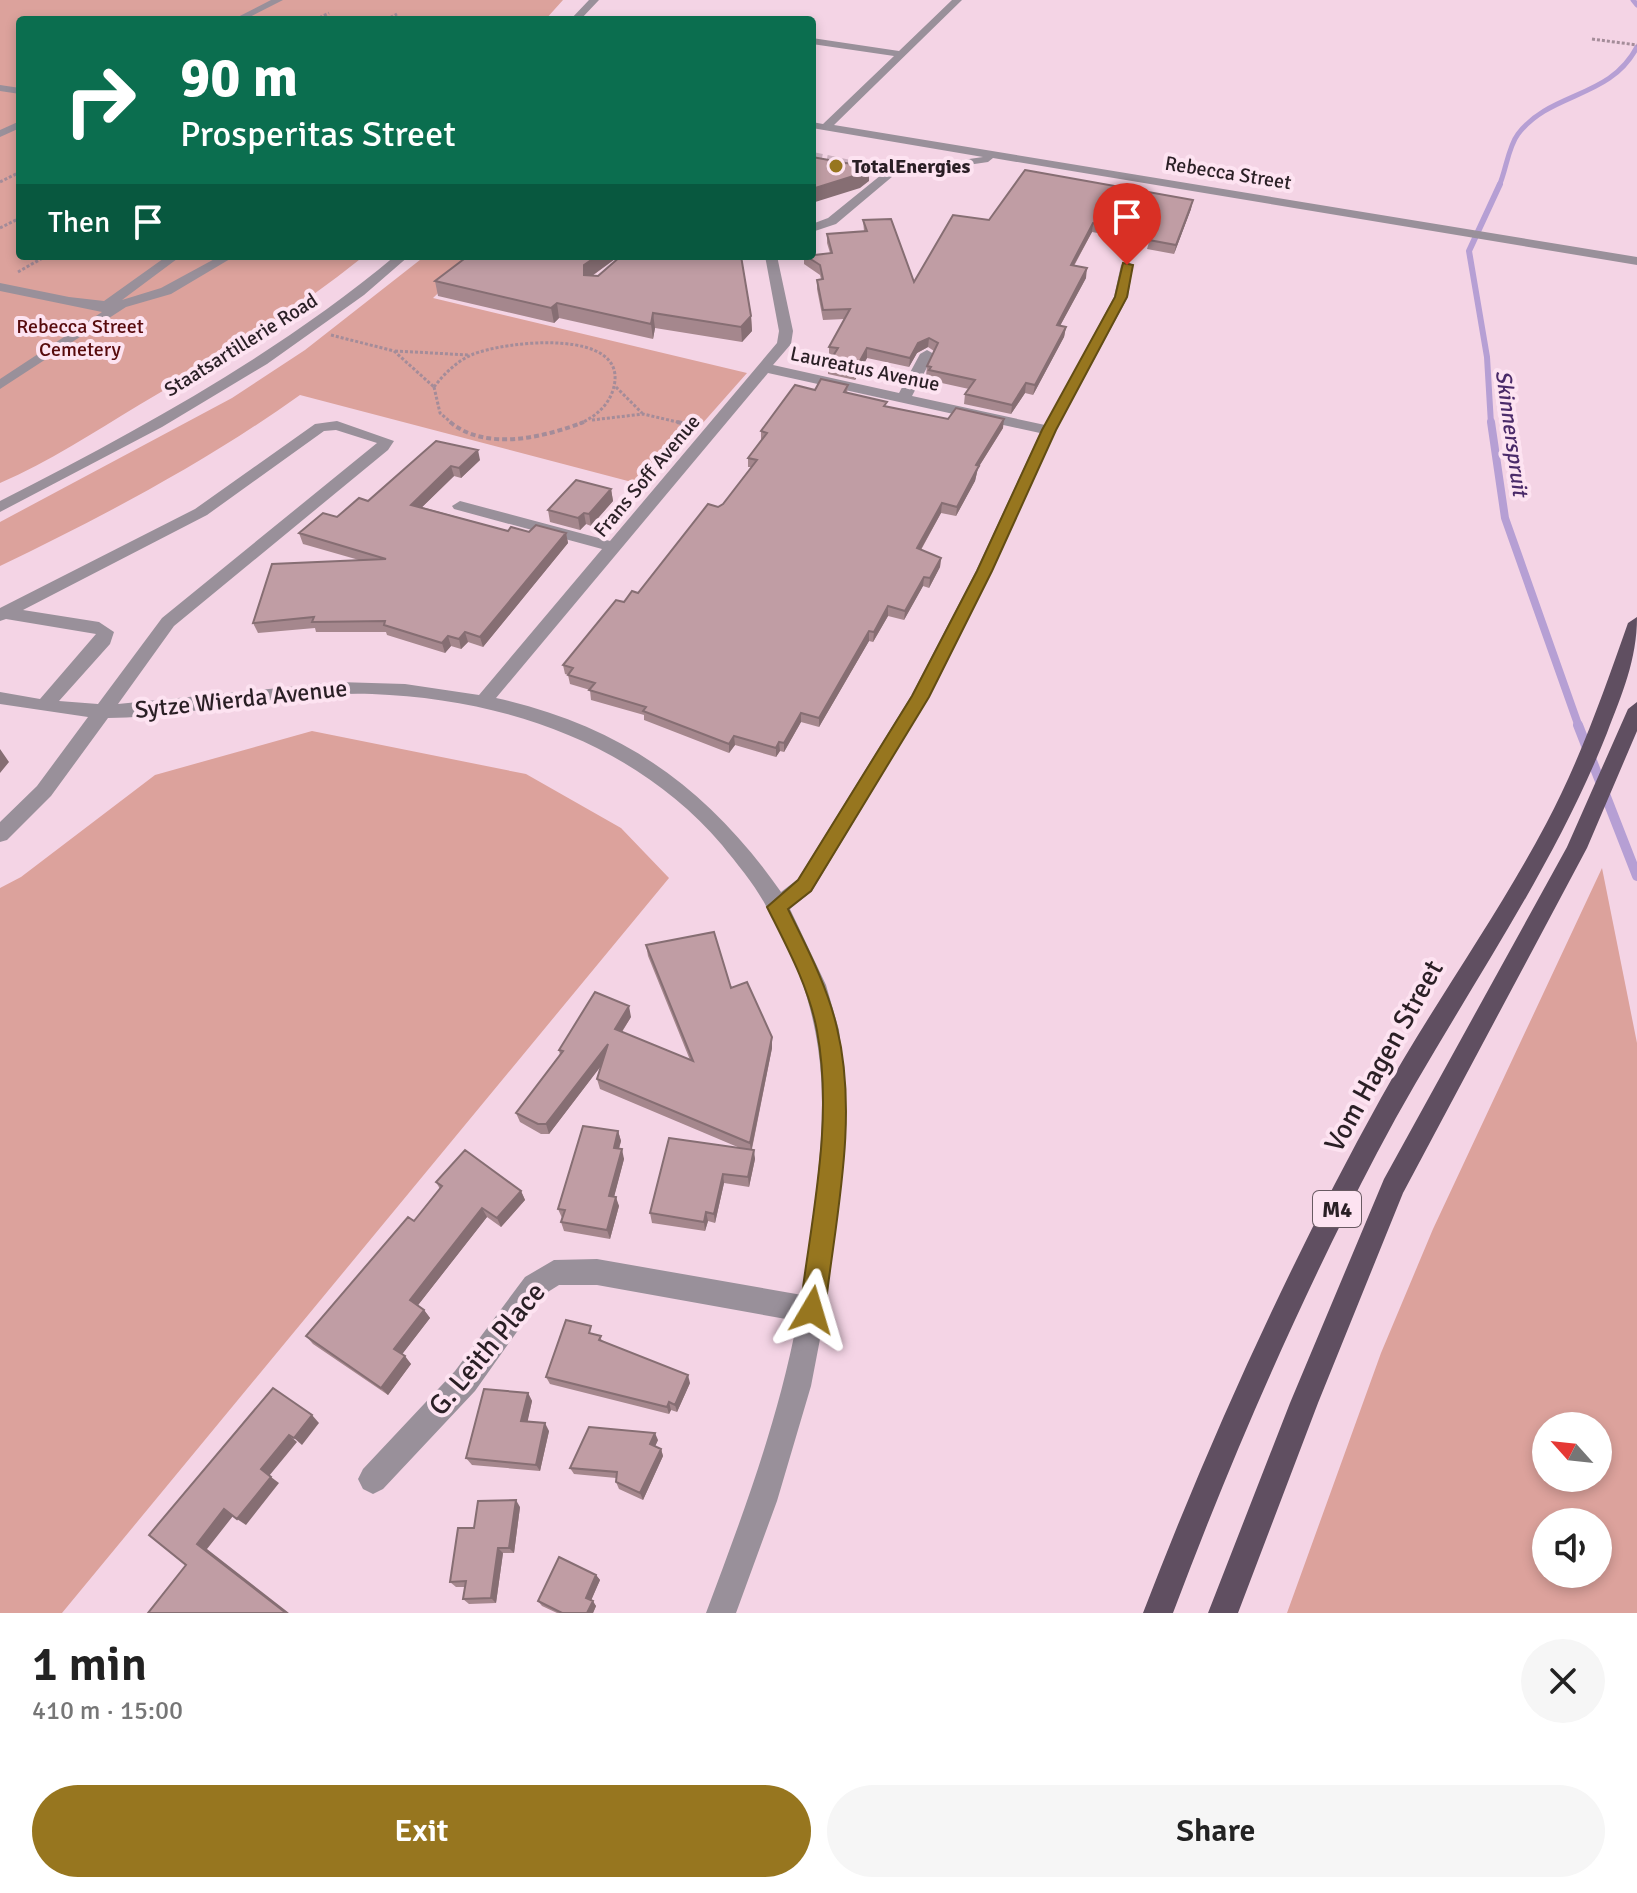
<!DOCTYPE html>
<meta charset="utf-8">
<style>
:root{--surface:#fff;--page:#f6f6f6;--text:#222;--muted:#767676;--accent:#97761f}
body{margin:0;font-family:Signika,sans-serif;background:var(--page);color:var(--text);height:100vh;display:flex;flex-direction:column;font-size:30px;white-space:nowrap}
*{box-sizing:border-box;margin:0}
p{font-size:26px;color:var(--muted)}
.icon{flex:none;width:44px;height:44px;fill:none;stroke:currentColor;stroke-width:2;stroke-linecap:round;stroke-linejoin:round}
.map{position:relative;height:1613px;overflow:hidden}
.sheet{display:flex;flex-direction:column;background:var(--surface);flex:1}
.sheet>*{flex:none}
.hud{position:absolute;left:16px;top:16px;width:800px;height:244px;border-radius:8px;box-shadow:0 4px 12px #0003;background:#0b6e4f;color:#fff;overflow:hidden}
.needle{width:52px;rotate:297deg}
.fabs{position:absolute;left:1532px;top:1412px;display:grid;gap:16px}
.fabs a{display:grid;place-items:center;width:80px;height:80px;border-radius:50%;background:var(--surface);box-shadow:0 4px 12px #0003;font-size:40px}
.pin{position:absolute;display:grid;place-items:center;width:68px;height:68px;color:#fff;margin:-82px -34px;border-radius:50% 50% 50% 0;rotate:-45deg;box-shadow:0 0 8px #0007}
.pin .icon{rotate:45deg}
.me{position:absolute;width:88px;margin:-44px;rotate:7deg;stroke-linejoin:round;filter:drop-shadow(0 0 6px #0008)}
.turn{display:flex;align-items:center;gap:28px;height:168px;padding:0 32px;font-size:36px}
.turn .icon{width:104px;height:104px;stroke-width:2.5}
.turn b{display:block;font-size:56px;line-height:68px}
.then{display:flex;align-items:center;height:76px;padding:0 32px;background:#0003;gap:16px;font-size:30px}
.round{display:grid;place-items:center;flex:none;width:84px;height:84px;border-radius:42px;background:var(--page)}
.summary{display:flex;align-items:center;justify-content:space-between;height:136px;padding:0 32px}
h1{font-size:48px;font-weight:600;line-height:60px}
.action{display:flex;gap:16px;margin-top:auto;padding:16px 32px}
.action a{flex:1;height:92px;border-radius:48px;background:var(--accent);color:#fff;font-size:32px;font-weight:600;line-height:92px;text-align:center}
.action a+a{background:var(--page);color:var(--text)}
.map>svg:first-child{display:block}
</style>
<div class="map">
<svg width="1637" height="1613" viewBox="0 0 1637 1613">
<rect width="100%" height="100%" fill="#f4d4e5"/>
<path fill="#dca29c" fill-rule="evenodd" d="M0,0H563L545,20H20V256H364C293,313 217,359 139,405C94,432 49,462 0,483Z
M425,256H477L433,298L747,373L647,486L300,395C206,462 104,516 0,566V522L232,398L305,350Z
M312,731L526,774L621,828L669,878L62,1613H0V888L21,877L155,775Z
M1602,868L1637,1043V1613H1287L1381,1353L1433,1229ZM1546,1426H1598V1478H1546ZM1546,1522H1598V1574H1546Z"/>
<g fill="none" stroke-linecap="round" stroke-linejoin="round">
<path stroke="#b69fd4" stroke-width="5" d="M1633,0L1637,5
M1499,186C1506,171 1508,147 1518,134C1551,91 1610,99 1637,47"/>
<path stroke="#b69fd4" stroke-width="6" d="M1491,424L1487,357L1469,251L1500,184"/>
<path stroke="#b69fd4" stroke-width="8" d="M1491,422L1505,518L1579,727"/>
<path stroke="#b69fd4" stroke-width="10" d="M1578,725L1637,876"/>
<path stroke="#ccb0bf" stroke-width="10" stroke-dasharray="10 5" stroke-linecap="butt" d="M812,157L890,173"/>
<path stroke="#a48c99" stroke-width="3" stroke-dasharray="3 2" stroke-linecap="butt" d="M315,20L329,13
M386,20L397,14
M1592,39L1637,45
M0,182L20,172
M0,228L20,218
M18,272L46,256
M331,335L394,351L434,387
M395,351L469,355
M434,387L440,413L453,424
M434,387C444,374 456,362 471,355C503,341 633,326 613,390C608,406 595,417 579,424
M616,387L642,413
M592,420L643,414L686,424"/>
<path stroke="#a48c99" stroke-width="4" stroke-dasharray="5 3" stroke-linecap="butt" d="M450,422C486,452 545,437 584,422
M677,422L692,425"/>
<path fill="#99909a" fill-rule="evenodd" d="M271,0H283L244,20H232Z
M589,0H599L580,20H570Z
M952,0H962L834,125L1637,257V265L993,158L988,162L893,176L836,224L812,232V224L828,218L886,171L983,157L812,128V122L823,124L894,56L812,44V38L899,51Z
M0,85L20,88V94L0,91Z
M20,121V128L0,137V130Z
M167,256H181L122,300L161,288L220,256H235L171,294L126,307L0,389V379L102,312L0,291V283L69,297L104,301Z
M395,256H409L364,295L267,364L162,427L0,512V501C139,430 275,356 395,256Z
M765,256H777L793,331L791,344L773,365L899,393L920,354L927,350L934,354L912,396L1045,425L1114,297L1121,265L1127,261L1133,265L1128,297L1056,430L992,571L929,697L812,891L790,909L826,985L839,1030L844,1074V1139L826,1308L811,1386L777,1501L736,1613H706C742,1517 778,1422 797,1321L597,1285H559L543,1295L475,1391L383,1489L373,1494L363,1489L358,1479L363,1469L455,1371L525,1277L554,1260L597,1259L802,1295C812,1215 830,1128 818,1048C813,1013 802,977 788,945C782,932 773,920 767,908C756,886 738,865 722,845C635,743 504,699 372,694C283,691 197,717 108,718L51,796L7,840L0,842V822L37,786L88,717L0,704V692L40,699L96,634L6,619L0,621V608L195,509L315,424L337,421L394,441L388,450L174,626L118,704L338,682L405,684L479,695L602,549L454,509L452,506L460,501L610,541L777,343L779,331ZM768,373L1040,433L976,571L911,696L798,879L781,892C708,788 622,726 496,698ZM336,430L377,443L162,618L98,704L59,701L110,644L114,632L99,622L23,610L207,515L324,431Z"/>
<path fill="#604f61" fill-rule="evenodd" d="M1637,617C1637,660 1622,694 1607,733C1548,882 1451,1012 1377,1153C1299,1302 1232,1456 1173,1613H1143C1211,1436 1289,1264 1381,1098C1433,1005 1496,918 1546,824C1580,760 1604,691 1628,623Z
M1637,702V731L1587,848L1403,1193L1318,1403L1238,1613H1208L1290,1403L1384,1179L1567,847L1628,709Z"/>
</g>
<path fill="#a5878d" d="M1191,209L1174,254L1147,249L1149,242L1092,232L1074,266L1086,278L1060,326L1066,327L1064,337L1033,395L1025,393L1011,414L964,404L965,394L969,389L928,380V376H926L927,366L934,351L928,347L917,353L909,367L867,358L855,380L828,374V364L833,357H829V347L845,319L823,320L817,289V280L821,279L820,275L804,264V256L830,253L827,243V234L864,231L863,220L914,282L989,220Z
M468,256H619L592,276L751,316L752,331L742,342L655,328L653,339L559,318L554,323L438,296L435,281Z
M848,385L847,393L887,407L948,419L1003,428L978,468L975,481L956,516L941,513L921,550L941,558L940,567L929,588L923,586L904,620L888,616L873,642L869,641L819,727L801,722L784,752L780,751L776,757L735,745L729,753L644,720V715L591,700L590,690L570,684L568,675L565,674L563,665L624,602L638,593L718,507L723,504L751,467H748V458L761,440V431L815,390Z
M436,441L480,460L461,478L454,476L422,507L508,531L566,533L568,543L483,647L468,642L461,649L451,646L445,653L387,635L386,632H316L315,628L258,633L253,623L359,560L303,544L299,533L337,517L368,501Z
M611,489L613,501L591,526L586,524L580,530L550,522L548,510Z
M646,945L731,988L772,1048L752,1149L755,1159L749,1187L724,1183L715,1223L708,1221L705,1231L652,1223L650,1213L740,1148L600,1089L597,1079L601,1066L549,1134H541L520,1122L516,1113L560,1055L559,1050L631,1017L622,1032L690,1060L648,956Z
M618,1131L621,1141L619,1149L624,1159L614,1196L619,1206L610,1239L564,1231L561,1222L562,1218L558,1209Z
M436,1182L521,1191L525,1200L501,1227L487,1217L418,1305L424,1310L430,1318L402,1354L411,1364L388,1395L313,1344L306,1336L414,1221L440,1189Z
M595,1334L603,1341L690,1383L677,1412L671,1410L669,1414L550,1384L546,1377Z
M528,1393L532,1401L527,1422L549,1431L540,1471L472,1465L466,1458Z
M658,1440L655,1446L661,1449L663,1456L643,1500L619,1489L616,1482V1478L574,1474L570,1468Z
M520,1507L514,1553H503L496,1603L469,1604L463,1599L465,1587H456L450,1582L474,1528Z
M596,1575L600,1580L591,1600L596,1606L593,1613H557L542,1606L538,1601Z"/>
<path fill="#866e73" d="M869,167V181L860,188L812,203V189Z
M1193,200L1191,209L1174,254L1176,245Z
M1093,223L1092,232L1069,274L1071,265Z
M597,256H619L586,280L584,275V265Z
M1087,268L1086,278L1055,335L1057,325Z
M557,303L559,318L554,323L551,308Z
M653,313L655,328L653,339L651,324Z
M751,316L752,331L742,342L741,327Z
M1066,327L1064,337L1033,395L1035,385Z
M929,338L928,347L917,353L909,367L910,358L918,343Z
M867,348V358L855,380V370Z
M1026,383L1025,393L1011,414L1012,405Z
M1004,419L1003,428L978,468L975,481L956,516L957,507L976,465Z
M478,450L480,460L461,478L459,468Z
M451,466L454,476L414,515L411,505Z
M611,489L613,501L591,526L589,514Z
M942,503L941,513L916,558L917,548Z
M584,513L586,524L580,530L578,518Z
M566,533L568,543L483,647L480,637Z
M941,558L940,567L929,588L930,578Z
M924,577L923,586L904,620L905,611Z
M888,606V616L873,642L874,632Z
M869,631V641L819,727V718Z
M465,632L468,642L461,649L459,639Z
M448,636L451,646L445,653L442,643Z
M801,713V722L784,752V743Z
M734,736L735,745L729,753V744Z
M779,742L780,751L776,757V748Z
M0,749L9,762L0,773Z
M629,1006L631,1017L617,1039L615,1029Z
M772,1037V1048L751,1152L750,1143Z
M608,1044L610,1054L549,1134L546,1124Z
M618,1131L621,1141L616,1158L614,1148Z
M622,1149L624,1159L612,1205L609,1196Z
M754,1150L755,1159L749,1187L748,1177Z
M723,1174L724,1183L715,1223L714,1214Z
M521,1191L525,1200L501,1227L497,1218Z
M616,1197L619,1206L610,1239L607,1230Z
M482,1208L487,1217L415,1309L410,1300Z
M706,1212L708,1221L705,1231L704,1222Z
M424,1310L430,1318L400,1357L394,1349Z
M405,1356L411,1364L388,1395L381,1388Z
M688,1375L690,1383L677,1412L675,1405Z
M528,1393L532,1401L526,1429L521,1421Z
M669,1402L671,1410L669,1414L667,1407Z
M312,1415L319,1423L302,1445L294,1438Z
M545,1423L549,1431L540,1471L536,1465Z
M655,1433L658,1440L653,1451L650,1444Z
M289,1435L297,1442L269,1476L261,1469Z
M661,1449L663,1456L643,1500L640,1493Z
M271,1477L279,1483L246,1525L237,1519Z
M516,1500L520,1507L514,1553L509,1548Z
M224,1509L233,1516L207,1549L289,1613H286L197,1544Z
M498,1548L503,1553L496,1603L491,1598Z
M596,1575L600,1580L590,1603L586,1598Z
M593,1601L596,1606L593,1613H587Z"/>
<path fill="#c09da4" stroke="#866e73" stroke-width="2" d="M812,157L869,167L860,174L812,189Z
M1025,170L1193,200L1176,245L1149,240L1153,234L1093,223L1071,265L1087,268L1057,325L1066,327L1035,385L1026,383L1012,405L965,394L975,380L929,370L931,367L927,366L938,343L929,338L918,343L910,358L867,348L855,370L828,364L838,348L829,347L850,309L823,310L817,280L823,279L820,265L806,256L832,253L827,234L867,231L863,220L891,219L914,282L953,215L989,220Z
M468,256H597L584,265V275L598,276L621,256H741L751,316L741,327L653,313L651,324L557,303L551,308L435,281Z
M821,379L848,385L844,392L887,402L884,406L948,419L956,408L1004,419L976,465L979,466L976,471L957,507L942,503L917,548L941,558L930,578L924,577L905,611L888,606L874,632L869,631L819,718L801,713L784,743L779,742L776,748L734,736L729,744L643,711L646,707L589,690L595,683L568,675L573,668L563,665L616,600L624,602L632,591L638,593L708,504L718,507L723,504L757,460L748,458L767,433L761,431L795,385L815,390Z
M436,441L478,450L459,468L451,466L411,505L508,531L511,527L529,532L536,525L566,533L480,637L465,632L459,639L448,636L442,643L384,625L385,621L312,622L314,617L253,623L272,564L386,559L299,533L323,513L337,517L359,498L368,501Z
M576,480L611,489L589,514L584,513L578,518L548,510Z
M714,932L731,988L747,982L772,1037L750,1143L597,1079L608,1044L546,1124H538L516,1113L563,1051L559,1050L595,992L629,1006L615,1029L693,1061L646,945Z
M583,1126L618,1131L614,1148L622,1149L609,1196L616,1197L607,1230L561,1222L565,1210L558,1209Z
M669,1138L754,1150L748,1177L723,1174L714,1214L706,1212L704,1222L650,1213Z
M465,1150L521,1191L497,1218L482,1208L410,1300L424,1310L394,1349L405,1356L381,1388L306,1336L408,1217L414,1221L442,1186L436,1182Z
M566,1320L591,1326L589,1333L601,1336L599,1340L688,1375L675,1405L669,1402L667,1407L546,1377Z
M273,1388L312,1415L294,1438L289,1435L261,1469L271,1477L237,1519L224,1509L197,1544L286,1613H148L186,1565L149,1535Z
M484,1389L528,1393L521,1421L545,1423L536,1465L466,1458Z
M589,1427L655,1433L650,1444L661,1449L640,1493L616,1482L617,1472L570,1468Z
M516,1500L509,1548H498L491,1598L463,1599L466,1581L450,1582L458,1528H474L478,1501Z
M559,1557L596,1575L586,1598L593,1601L587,1613H562L538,1601Z"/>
<path fill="#97761f" stroke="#624d14" stroke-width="2" d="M1123,263L1133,265L1127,297L1056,430L992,571L929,697L811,891L788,909C807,948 827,985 837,1028C859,1118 835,1220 825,1310L821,1319L812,1322L804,1319L800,1310C811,1219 834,1122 817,1031C809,987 787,947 767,907L798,880L912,696L977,571L1042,430L1115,297Z"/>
<circle fill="#97761f" stroke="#fde3f1" stroke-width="3" cx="836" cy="166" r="8"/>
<g text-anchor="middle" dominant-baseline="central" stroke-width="8" stroke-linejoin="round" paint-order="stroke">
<g font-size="20" font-weight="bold" fill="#2a1f25" stroke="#fde3f1" text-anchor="start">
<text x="852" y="166">TotalEnergies</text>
</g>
<g font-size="20" fill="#2a1f25" stroke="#fde3f1">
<text transform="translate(1228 173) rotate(9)">Rebecca Street</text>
<text transform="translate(241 345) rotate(-32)">Staatsartillerie Road</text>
<text transform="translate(865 369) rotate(12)">Laureatus Avenue</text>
<text transform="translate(647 476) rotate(-50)">Frans Soff Avenue</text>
</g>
<g font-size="20" fill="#580b0d" stroke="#fde3f1">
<text x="80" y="326">Rebecca Street<tspan x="80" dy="23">Cemetery</tspan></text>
</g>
<g font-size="22" font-style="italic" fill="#4a2a69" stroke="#fde3f1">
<text transform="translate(1512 433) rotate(82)">Skinnerspruit</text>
</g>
<rect fill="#fde3f1" stroke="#695a62" stroke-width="2" x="1313" y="1191" width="48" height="36" rx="6"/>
<g font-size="22" font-weight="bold" fill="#2a1f25">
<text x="1337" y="1209">M4</text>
</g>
<g font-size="24" fill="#2a1f25" stroke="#fde3f1">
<text transform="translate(241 699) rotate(-6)">Sytze Wierda Avenue</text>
</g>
<g font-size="28" fill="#2a1f25" stroke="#fde3f1">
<text transform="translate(1384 1056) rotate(-61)">Vom Hagen Street</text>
<text transform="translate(487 1349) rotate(-50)">G. Leith Place</text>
</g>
</g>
</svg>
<div class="fabs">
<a><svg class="needle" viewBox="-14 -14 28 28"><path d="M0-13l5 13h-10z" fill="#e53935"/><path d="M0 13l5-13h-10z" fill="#767676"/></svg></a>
<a><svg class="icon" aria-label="sound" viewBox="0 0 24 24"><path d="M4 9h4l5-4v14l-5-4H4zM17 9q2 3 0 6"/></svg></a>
</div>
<div class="pin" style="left:1127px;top:265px;background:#d93025"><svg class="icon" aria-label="arrive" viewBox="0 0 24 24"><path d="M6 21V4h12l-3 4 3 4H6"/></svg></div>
<svg class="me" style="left:812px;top:1310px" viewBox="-20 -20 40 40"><path d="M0-17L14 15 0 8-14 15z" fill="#97761f" stroke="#fff" stroke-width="4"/></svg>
<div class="hud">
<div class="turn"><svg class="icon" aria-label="right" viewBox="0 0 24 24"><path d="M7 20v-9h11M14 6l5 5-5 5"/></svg><div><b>90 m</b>Prosperitas Street</div></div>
<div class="then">Then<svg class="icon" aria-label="arrive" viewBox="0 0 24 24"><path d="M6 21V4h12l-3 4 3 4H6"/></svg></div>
</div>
</div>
<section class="sheet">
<div class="summary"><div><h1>1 min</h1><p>410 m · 15:00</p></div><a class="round"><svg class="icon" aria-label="close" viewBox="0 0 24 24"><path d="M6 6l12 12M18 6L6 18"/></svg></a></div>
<div class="action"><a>Exit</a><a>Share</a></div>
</section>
